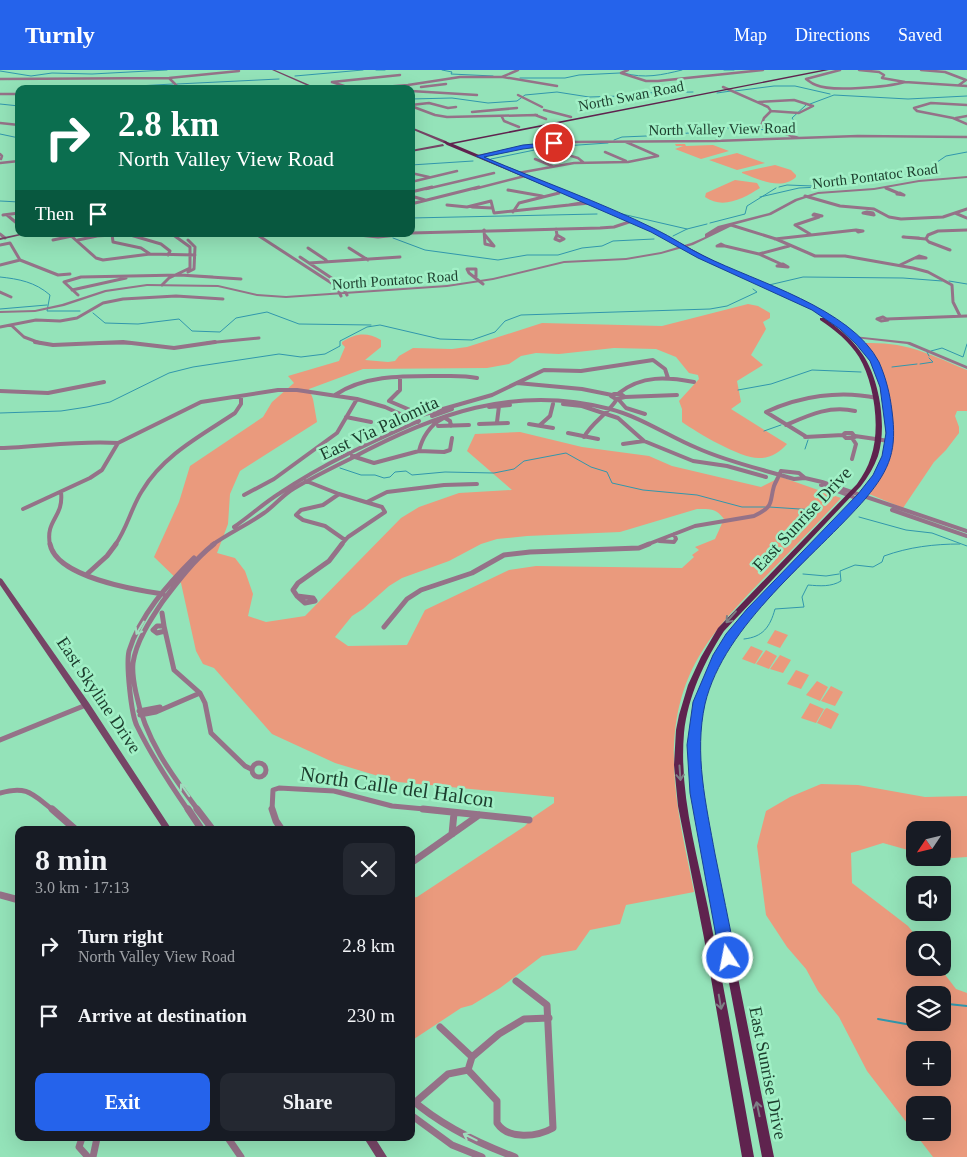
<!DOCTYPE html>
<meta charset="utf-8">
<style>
:root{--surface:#171b24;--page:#242831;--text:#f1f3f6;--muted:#9ea1a6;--accent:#2563eb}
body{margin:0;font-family:"Times New Roman",serif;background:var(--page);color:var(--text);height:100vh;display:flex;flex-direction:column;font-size:19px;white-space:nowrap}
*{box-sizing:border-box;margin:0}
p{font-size:16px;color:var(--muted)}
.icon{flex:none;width:28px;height:28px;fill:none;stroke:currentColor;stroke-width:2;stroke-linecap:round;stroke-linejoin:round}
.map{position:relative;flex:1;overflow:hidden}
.sheet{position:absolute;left:15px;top:756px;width:400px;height:315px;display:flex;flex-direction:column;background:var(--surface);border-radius:10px;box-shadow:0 5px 20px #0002}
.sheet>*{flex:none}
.guide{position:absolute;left:15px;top:15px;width:400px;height:152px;border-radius:10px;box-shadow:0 5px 20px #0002;background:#0b6e4f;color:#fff;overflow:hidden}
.needle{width:32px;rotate:235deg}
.tools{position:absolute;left:906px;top:751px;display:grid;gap:10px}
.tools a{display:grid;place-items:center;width:45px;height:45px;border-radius:10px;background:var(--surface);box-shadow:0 5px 20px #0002;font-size:25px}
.pin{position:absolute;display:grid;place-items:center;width:42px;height:42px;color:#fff;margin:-21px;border:2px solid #fff;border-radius:50%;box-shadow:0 1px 5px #0007}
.me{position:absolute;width:55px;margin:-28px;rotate:349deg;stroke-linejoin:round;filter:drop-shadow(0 0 4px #0008)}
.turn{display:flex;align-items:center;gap:18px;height:105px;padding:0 20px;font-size:22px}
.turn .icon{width:65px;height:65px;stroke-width:2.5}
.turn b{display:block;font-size:35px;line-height:42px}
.then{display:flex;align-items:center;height:48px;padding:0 20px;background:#0003;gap:10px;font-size:19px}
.round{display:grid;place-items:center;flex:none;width:52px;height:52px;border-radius:10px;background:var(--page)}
.overview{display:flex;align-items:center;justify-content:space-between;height:85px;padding:0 20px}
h1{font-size:30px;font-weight:800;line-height:38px}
.button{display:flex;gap:10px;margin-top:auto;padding:10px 20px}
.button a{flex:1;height:58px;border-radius:10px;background:var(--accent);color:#fff;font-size:20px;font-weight:800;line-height:58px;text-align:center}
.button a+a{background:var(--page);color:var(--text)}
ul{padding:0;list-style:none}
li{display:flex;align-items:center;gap:15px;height:70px;padding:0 20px}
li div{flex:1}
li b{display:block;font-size:19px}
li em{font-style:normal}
header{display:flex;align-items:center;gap:30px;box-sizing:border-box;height:70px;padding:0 25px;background:var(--accent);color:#fff}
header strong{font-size:24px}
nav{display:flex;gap:28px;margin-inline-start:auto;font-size:18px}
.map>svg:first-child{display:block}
</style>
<header>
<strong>Turnly</strong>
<nav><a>Map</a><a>Directions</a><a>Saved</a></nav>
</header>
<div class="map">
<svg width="967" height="1087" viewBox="0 0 967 1087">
<rect width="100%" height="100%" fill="#94e3b9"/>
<path fill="#ea9a7d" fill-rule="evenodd" d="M675,74H685L686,76L713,75L729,81L701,89L675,79L683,76H676Z
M737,83L765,93L737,100L709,90Z
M775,95L791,100L796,105V107C781,121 758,109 742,103V102Z
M735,110L757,113L760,118C744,128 723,140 705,127L706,123Z
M748,234L758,236L770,243V248L763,252L766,259L751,285L763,295L737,311L741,332L731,339L787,374C780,382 771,388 760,388C741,389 698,363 682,352V339L679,331L699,309L698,305L689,303L676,287L656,279L614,278L559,284L536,283L521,286L509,294L487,298L363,299L309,319L313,329L317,352L240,401L230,424L228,454L217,483L235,488L245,501L253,524L248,546L266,552L305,546L401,448L419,437L459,423L512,420L467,381L475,364L520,362L582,377L649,386L672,396L761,417L781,407L841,428C816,455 790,481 765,507C707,566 672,607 674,695C675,737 686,781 694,822L626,835L620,854L590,860L576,880L542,886L500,918L472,935L461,938L411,971V828L417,827L525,756L532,748L554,733V727L398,712L335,693L272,664L214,598L203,594L196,581L181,513L154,487L179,432L190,396L263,347L272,332L294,313L288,306L339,291L345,277L342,274V272C356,263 367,262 381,270V277L365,290L388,292L395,291L399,286L413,278L452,279L467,277L542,253L662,256ZM697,439C710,439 716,438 724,449L715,469L695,477L699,480L692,485L694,487L682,498L536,496L509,500L425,540L407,575L348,576L335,567L352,546L363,539L389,516L402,508L449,491L481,474L497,469L527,466L620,462Z
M865,273C909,272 928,284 967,300V341H957L955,346L959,357V363L946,380L934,392L903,438L869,424L887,386L884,317Z
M775,560L788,565L780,578L767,573Z
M751,576L763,581L755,594L742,589Z
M766,580L777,586L769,599L756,594Z
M780,585L791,590L783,603L770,599Z
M796,600L809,605L801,619L787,614Z
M817,611L828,617L820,631L806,625Z
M831,616L843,622L835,636L821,631Z
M810,633L824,639L816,653L801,648Z
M827,638L839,644L831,659L817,653L825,639Z
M821,714L858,715L925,727L967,726V787L938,789L933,788H942V760H915V782L883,773L851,783L852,813L908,856L919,870H915V898H940L956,919L967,923V1087H933L867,1001L839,947L818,921L806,899L787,877L766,845L757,776L766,741L790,727ZM915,925H942V952H915ZM915,980H942V1008H915ZM915,1035H942V1062H915Z"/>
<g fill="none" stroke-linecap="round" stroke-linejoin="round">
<path stroke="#3197ac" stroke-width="1" d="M376,0H385
M442,0L452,2L451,4L493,6
M724,0H734
M0,1L31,6L52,3L92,4L167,0
M624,3C644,9 662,5 682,0
M295,6L363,0
M520,8H565L579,5L620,3
M177,14L279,9
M84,19L173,14
M735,21L774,16H795L830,24
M717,23L731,21
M411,29L452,28L488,33L517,31L525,25L557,22L589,27L621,26L639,23L693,22
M0,34L19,36
M810,34L834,25L908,29L967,26
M777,60L795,57L796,54L792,48L806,35
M0,64L19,68
M614,70L622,67L671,65L697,62L710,57L771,60
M491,89L549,77L608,73
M411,95L473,91
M779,117L787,115L813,116
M760,127L799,118L841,116L887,107H903L924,101L946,86L967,82
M0,131L19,132
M622,144L687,159
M411,148L597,144
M710,153L745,144L747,136L776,118
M673,166L687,159L707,154
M393,168L425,180L498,190L527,185H558L582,178L602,176L613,171L654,169
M0,207C19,209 35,212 50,225L47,241H80
M949,211L967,214
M769,215L803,207L903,208L942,211
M0,239L47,235
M93,243L105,253L138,254L179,249L192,261L220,262L236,248L267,242L299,254L371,255
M931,281L942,278L963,287L967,274
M927,282L929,286
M920,294L933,292L929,288
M892,297L917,294
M738,320L771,314L812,300L861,302
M0,343L61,341L87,337L110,332L169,303L193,297L279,284L301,287L325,284L340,276V271L367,257L380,255L440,269L472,270L495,262L505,251L521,245L710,239L727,236L757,222L753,219
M764,361L781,355
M805,379L808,370
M340,398L361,405H375L384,408L390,407L395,402L406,401L412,405L445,402L494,403L514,399L524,391L566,383L591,397L607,402L612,413L643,420L697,425L742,437H765
M769,437L815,440
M859,447L906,460L932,463L967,476
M803,504L826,506L839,504
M744,569C763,567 770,557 775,539L804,537L802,527L808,515C820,516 831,517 841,511L840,501L855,495L873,497L882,492L884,486C909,477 934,474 960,474"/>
<path stroke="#3197ac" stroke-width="2" d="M942,936L948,934L967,936
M878,949L906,954L917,952"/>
<path stroke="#957288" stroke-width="2.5" d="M628,0L621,3L646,11H658L763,0
M840,0L806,9C809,11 812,14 816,15C831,22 888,17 905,12
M859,0L879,2L884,5L882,8L905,12L967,16
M921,0L945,2L966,10L959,15
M503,7L557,16
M169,8L177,16V19
M0,9L169,8L239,1
M332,12L400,5
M332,12L347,17
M421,17L446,14
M723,17L768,37L771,41L764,48L761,56L798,68
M214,19H217
M359,19L408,15L460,7H502L518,0
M411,21L477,25
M0,24H19
M518,25L542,37
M759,32L794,30L813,36L799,43L771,41
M411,35L429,33L448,38L456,37
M967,35L931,33L914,38L917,41L953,48L967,54
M411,36L435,45L447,47L537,45
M544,40L571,47
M472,42L517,38
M535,45L546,49
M502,47L504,51L519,57
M956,48L967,46
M0,53L19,55
M605,82L626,91
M561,83L578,88L583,92
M0,84L2,86L1,89
M478,86L523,77L569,72L715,71L858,66L967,67
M535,89L552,96
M0,93L19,91
M411,103L429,107
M518,103L574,93L628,92L658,86L626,72
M411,112L457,101
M426,119L494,103
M474,119L525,106"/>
<path stroke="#957288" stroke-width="3" d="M886,118L898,123
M508,120L542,126
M411,122L432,117
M900,123L904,125L897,124Z
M411,126L425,130
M805,126L840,136L874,139L889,147L901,149L943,147L967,139
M587,132L569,135L590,133
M411,134L479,117
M447,135L467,137L491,131L494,143L569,135
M472,137L492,138
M513,142L519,133L559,123
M867,142L873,143L874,145L863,143Z
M955,143L967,148
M814,144L822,146L813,145Z
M3,145L19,143
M7,145L19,155
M731,155L776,169L815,186H845L913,198L928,202L952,215L953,232L960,246
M556,159L557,165
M484,160L485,174L494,176L485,165
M856,160L863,161L858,162Z
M411,163L600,158L614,157L632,151
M0,164L5,168
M69,164L96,188L103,190L150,184L195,185
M112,164L113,172L141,178L150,184
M127,164L161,174L170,181L168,185
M256,164L336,216L341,226
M349,164L378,167L408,164
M810,164L795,155L819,147
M557,165L564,169L560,171L555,169Z
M96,166L129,164
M919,168L903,167L926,169
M775,169L856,160
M53,170L72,166
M78,170L97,166
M188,170L195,177L194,199L188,202
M721,174L725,176H717Z
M0,175L10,173L20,190L58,205L70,204
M725,176L759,184L781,194
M308,178L326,190
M349,178L368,190
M947,179L950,180
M950,180L929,172L926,169L928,165L938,161L967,160
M759,184L789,176
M300,187L342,215L347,225
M309,193L400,187
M783,194L788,197L777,196Z
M0,195L20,190
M900,195L919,186L926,188H915
M213,207L180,205L241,209
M476,207V199H467L469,203L483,214
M162,215L169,208L190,198V177L172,164
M72,220L126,208
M0,222L11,227
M78,225L64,212L81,207L180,205
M883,247L888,250L881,251L877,249Z
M887,249L967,246
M11,255L24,267L40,273
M0,257L36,250L60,251L77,248L103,233L123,229L176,226L223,229
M99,273H132
M207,273L259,268"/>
<path stroke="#957288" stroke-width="4" d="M35,272L53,275L123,272L174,278L215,272
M400,308V320L389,331L422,345L492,325L544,300L581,301L653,290L665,299L668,308
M517,313L582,319L612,325
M0,321L48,323L104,312
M619,323C642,305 667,307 694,312
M614,324H621L625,327L616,329L611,326Z
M335,325C365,305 403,306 438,306C451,306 464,305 477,308
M625,327L677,325
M619,330L626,338L645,344
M563,334L582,336L618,348L644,371L693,391L727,396L766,407
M489,337L510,335
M432,346L452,339
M346,347L371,352
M445,348L450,351L451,356
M497,352L499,336
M479,354L508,353
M529,354L553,358
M540,355L550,346L553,334
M786,355C809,345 830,335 855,341
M438,356L469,355
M568,363L598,369
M845,363H852L855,367L846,368L843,365Z
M805,366L766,342C800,326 840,320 877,328
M855,366L889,371
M584,367C592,352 608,344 617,329
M805,367L843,365
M852,368L856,374L852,389
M623,374L644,371
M0,378C39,377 79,370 118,373
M419,381C422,368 430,355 442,349
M352,386L374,393L419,381L444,382L450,380L452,368
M781,401L799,403L805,408
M306,411L339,424L382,437L385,442L348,467L341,475
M821,415L853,427
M339,424L323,435L301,440L296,445L303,450L325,456L345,470
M244,425L274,409L337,363L357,329
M367,432L387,422L444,415L477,414
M23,439L90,408L102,400L118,373L201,332L278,320H297L357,329L385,337L418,352
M892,440L967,466
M234,457C250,446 264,433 280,423C323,394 371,372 419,351
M659,471L674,472L676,469L674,464
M50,475C45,449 64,448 61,422
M115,475C127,459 131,438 142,421C163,385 202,365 235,343L241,334V326
M212,475C229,463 247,455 264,443C273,437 280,428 290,421C309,409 330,399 350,389C434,344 514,314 610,339C641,347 668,366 697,378C728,392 761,399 794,409L805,408L822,412L967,461
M646,475L695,456L754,446C775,436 769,433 774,416C776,411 779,406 781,401"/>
<path stroke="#957288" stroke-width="5" d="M50,474C56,507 136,520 163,524
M86,505L107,486L116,474
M297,526L313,528L315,531L305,533Z
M297,526L293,520L298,513L329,491L342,474
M162,543L164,556
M384,557L407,529L421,520L472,503L504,485L530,482L639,478L649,474
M165,561L157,563L153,560L157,556H164L174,600L200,623L205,633L211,663L245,696L251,699
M139,641L160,637
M140,645L156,642L200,623
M0,670L86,635
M252 700a7 7 0 1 1 14 0a7 7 0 1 1-14 0Z
M0,723C28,715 33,725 53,740
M188,740C170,714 151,685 137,656C131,644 126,594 129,581C140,545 168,514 194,488
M198,740C171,704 145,669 136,623C134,614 132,603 133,593C136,571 151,549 163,531C178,511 194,490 214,474
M272,740L273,720L279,718L334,721L392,736L435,740"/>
<path stroke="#957288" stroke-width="7" d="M52,739L76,760
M188,739L202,760
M197,739L213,760
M272,739L276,751L282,760
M423,739L529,750
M452,764L454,743
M411,793L479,745
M0,825L19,830
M440,957L472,987
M468,1000L497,1031V1053C508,1070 537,1067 553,1058L547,935L516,911
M411,1029C442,1056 477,1073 515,1087
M411,1036L448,1004L468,1000L472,987L499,964L524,949L549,948
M411,1045L452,1075L482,1087
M82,1068L79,1077L88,1087
M228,1068L241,1087
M93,1087L97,1068"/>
<path fill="#957288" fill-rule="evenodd" d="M967,106V108L919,112L874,120L818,124L797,131L771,145L733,155L732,156L693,175L661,184L626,190L564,193L493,210L447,217L286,228L257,226L218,217L147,216L106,222L64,236L35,242L0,243V241L35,240L62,234L105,220L147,214L218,215L257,224L286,226L447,215L493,208L564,191L626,188L661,182L691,173L705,167V164L718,156L769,143L795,129L818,122L874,118L919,110Z
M853,266L910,272L967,296V299L907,274L855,268H853Z"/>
<path fill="#764566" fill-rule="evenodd" d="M272,0H275L319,19H315Z
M411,57L446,71L447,72L444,73L411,59Z
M443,74L444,76L411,82V80Z
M19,164H26L0,170V168Z
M0,508L2,509L89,633L172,760H164L83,637L0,515Z
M364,1068H375L387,1087H376Z"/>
<path fill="#5f234e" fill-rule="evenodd" d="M822,0H829L453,74C521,103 591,129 657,161C678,170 697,183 718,193C758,212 802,225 838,251C864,270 883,295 889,327C892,345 895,367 890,385C882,411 862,430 844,449C824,470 804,492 783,513C761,535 737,557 722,584C699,628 697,675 701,723L774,1087H762L693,723L690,687L692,651L700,617L707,600L721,573L736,554L859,425L875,405L883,388L886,368L884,334L878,309L869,288L854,270L834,253L806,236L714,195L661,166L627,150L447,75L443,72L445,71L450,73Z
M820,248H824C839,258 853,270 863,285C880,311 887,357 878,386C874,397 868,407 861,416L724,561C704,592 688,626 684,663C679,722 696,780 708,838C725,921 739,1004 754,1087H742L704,868L678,736L674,695L676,660L679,645L688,615L701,587L718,558L857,414C863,405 868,397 871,387C881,358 874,312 859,287C849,271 835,260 820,250Z"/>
</g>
<defs><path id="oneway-shaft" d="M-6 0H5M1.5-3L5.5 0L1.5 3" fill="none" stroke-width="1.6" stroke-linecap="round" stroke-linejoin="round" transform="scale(1.25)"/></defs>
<g stroke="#7d7f84">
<use href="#oneway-shaft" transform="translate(731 547) rotate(131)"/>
<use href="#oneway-shaft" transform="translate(680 703) rotate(86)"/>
<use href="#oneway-shaft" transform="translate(720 932) rotate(80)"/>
<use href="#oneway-shaft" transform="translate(758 1039) rotate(-102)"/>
</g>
<g stroke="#9fddbd">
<use href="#oneway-shaft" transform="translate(140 558) rotate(121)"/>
<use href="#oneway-shaft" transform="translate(185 720) rotate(-125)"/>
<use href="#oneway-shaft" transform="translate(470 1067) rotate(-154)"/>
</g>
<path fill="#2563eb" stroke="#184099" d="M556,72L554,75L523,79L484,87C541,111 600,132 655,159C672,167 687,178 704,186C756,212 851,238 879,292C886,308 890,324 892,341C897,379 891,398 866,428C814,488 724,554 705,634C694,684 706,734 715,784C722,818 729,853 736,888L734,893L728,895L723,893L720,888L690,723L687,675L693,632L713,585L726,564L747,539L858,424L873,405L882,386L886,363L880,317L870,291L856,274L840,259L812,240L698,188L651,162L476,86L523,75Z"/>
<g text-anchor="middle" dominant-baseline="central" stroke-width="5" stroke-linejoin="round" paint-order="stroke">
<g font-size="15" fill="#1c3d2d" stroke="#a1f0c6">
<text transform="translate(631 26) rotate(-11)">North Swan Road</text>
<text transform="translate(722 59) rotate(-1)">North Valley View Road</text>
<text transform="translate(875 106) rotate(-7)">North Pontatoc Road</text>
<text transform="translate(395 210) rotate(-4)">North Pontatoc Road</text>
</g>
<g font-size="18" fill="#1c3d2d" stroke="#a1f0c6">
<text transform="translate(379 358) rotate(-25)">East Via Palomita</text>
<text transform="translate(802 449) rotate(-47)">East Sunrise Drive</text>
<text transform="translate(99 625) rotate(56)">East Skyline Drive</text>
<text transform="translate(768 1003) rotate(79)">East Sunrise Drive</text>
</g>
<g font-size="21" fill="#1c3d2d" stroke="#a1f0c6">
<text transform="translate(397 717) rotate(8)">North Calle del Halcon</text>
</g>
</g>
</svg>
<div class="tools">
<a><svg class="needle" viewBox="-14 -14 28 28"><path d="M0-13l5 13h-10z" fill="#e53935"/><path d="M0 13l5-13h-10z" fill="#9ea1a6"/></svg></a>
<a><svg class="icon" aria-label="sound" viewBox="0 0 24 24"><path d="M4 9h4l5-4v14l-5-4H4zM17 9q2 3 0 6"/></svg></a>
<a><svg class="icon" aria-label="search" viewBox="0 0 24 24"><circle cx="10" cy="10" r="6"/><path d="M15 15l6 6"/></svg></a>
<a><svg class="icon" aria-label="layers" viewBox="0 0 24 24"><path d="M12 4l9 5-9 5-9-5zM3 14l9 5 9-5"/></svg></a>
<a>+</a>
<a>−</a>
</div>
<div class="pin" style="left:554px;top:73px;background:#d93025"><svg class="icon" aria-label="arrive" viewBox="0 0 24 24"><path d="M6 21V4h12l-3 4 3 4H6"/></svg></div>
<svg class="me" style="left:728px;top:888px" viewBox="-20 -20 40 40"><circle r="17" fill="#2563eb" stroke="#fff" stroke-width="3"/><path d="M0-11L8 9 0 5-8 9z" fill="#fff"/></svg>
<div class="guide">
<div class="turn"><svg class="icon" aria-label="right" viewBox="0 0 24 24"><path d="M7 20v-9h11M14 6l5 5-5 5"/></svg><div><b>2.8 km</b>North Valley View Road</div></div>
<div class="then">Then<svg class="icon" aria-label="arrive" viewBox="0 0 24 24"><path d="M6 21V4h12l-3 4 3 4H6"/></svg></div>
</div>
<section class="sheet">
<div class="overview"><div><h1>8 min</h1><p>3.0 km · 17:13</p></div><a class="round"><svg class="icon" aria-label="close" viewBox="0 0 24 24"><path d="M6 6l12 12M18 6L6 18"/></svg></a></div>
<ul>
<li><svg class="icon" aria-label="right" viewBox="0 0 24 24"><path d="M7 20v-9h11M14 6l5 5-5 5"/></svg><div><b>Turn right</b><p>North Valley View Road</p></div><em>2.8 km</em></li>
<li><svg class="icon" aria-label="arrive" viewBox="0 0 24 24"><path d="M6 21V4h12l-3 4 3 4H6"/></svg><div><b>Arrive at destination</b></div><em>230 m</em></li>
</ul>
<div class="button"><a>Exit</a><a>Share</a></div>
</section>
</div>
